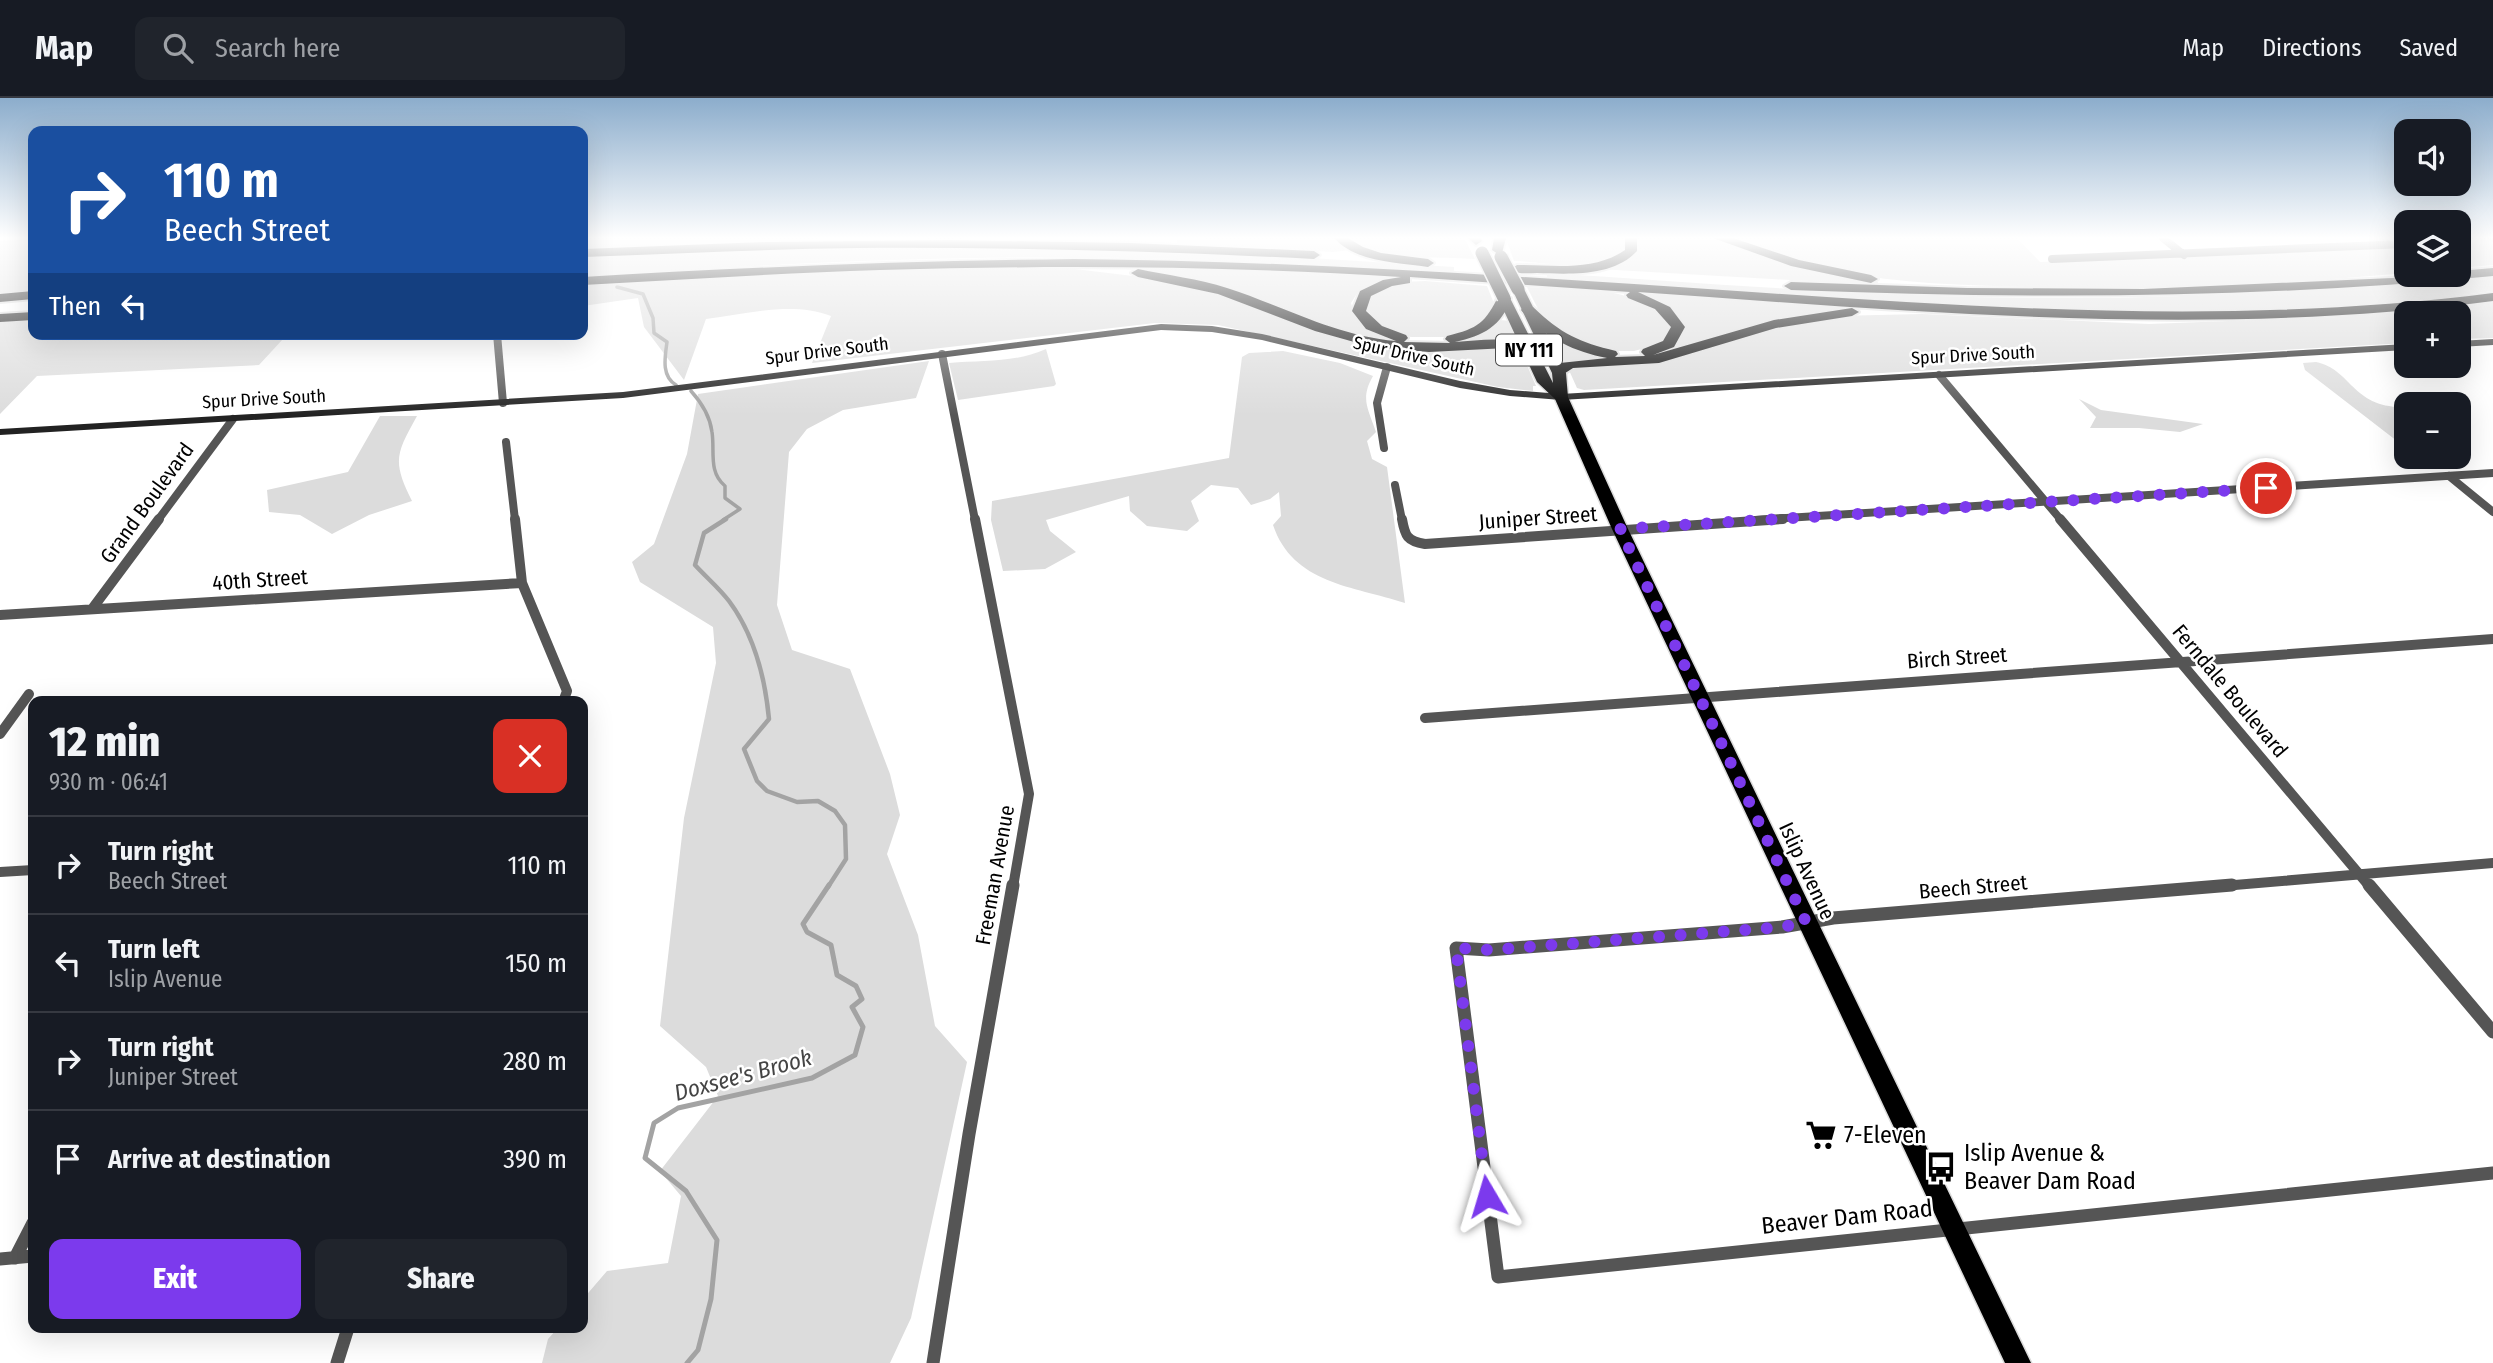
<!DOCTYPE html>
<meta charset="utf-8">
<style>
:root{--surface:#171b24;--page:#20242c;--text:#f1f3f6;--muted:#9ea1a6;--line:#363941;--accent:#7c3aed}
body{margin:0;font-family:"Fira Sans Condensed",sans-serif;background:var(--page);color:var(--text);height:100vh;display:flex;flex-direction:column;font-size:26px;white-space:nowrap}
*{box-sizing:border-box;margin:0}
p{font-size:23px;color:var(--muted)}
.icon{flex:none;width:38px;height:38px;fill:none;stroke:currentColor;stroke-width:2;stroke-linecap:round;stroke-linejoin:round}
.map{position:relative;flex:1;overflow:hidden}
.sheet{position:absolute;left:28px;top:598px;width:560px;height:637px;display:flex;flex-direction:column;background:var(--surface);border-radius:14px;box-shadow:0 7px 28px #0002}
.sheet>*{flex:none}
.banner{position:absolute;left:28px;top:28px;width:560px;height:214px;border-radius:14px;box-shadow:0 7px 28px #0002;background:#1a4fa0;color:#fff;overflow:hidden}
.controls{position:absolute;left:2394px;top:21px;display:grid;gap:14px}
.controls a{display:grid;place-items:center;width:77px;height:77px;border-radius:14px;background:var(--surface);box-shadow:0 7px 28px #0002;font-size:35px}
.pin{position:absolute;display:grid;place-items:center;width:60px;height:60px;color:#fff;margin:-30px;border:4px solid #fff;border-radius:50%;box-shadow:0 2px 7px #0007}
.me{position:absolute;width:77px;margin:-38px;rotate:353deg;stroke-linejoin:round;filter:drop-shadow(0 0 5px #0008)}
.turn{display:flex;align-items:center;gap:24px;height:147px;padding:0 21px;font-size:32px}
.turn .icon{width:91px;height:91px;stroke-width:2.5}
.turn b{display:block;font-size:49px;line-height:60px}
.then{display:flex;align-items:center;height:66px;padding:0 21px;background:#0003;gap:14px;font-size:26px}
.round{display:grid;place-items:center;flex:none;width:74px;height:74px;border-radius:14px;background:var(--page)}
.head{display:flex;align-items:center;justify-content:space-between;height:119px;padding:0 21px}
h1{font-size:42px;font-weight:800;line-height:52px}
.primary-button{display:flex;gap:14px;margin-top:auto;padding:14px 21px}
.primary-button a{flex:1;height:80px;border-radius:14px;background:var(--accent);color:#fff;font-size:28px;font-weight:800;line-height:80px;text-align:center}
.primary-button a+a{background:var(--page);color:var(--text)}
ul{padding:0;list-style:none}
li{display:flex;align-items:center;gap:21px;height:98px;padding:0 21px;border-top:2px solid var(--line)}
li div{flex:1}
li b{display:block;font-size:26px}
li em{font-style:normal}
header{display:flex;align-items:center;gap:42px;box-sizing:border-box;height:98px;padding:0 35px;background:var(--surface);border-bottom:2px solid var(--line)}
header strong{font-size:33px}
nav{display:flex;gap:38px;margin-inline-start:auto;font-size:24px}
.search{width:490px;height:63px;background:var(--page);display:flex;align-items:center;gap:18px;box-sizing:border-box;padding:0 24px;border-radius:14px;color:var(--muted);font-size:26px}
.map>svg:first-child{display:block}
</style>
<header>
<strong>Map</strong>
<div class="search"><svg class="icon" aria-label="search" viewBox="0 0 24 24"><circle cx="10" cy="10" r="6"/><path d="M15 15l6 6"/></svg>Search here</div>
<nav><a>Map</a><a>Directions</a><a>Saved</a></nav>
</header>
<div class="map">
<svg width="2493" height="1265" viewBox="0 0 2493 1265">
<rect width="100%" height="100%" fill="#fff"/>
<path fill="#dcdcdc" d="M583,140H836L583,151Z
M1206,140H1334L1350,152L1333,154L1177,145V142Z
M1344,140H1464L1475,161C1432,158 1380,163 1344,140Z
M1625,140L1627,145C1613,180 1543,163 1514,163L1506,141Z
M1635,140H1713L1776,162L1878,184L1877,187L1599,171L1615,166Z
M1725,140H2017L2040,164L2406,150V175C2281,186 2155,194 2028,189C1964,187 1901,186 1837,173C1799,165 1762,152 1725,140Z
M2459,140H2493V167L2459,170Z
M33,141V193L0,196V143Z
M975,147L1246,156L1454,169V174C1294,164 1134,157 973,160C843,162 713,170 583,178V158L725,152Z
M964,168L1075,171L1174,183L1227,197L1367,246L1510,248L1521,253L1536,288H1533V293L1498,289L1218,227L1155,225L812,265L831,218C792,203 746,216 706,221L684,282L644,229L638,200L583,208V186L752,176Z
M1137,169L1391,178L1390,181L1358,194L1351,205C1363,260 1467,250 1500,222L1511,223L1521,243L1411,247L1345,235L1153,174L1136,172Z
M1547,175C1717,186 1888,200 2060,200C2205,200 2349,191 2493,179V193L2398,205L2286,213H2070L1547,180Z
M1425,183L1487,188L1493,203V210L1479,229L1449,239H1411L1385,233L1361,210L1366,198L1402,184Z
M1527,189C1571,192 1647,185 1669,230L1664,240L1653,248L1634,253H1609L1588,249L1544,223Z
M1646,195L1855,208V211L1828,213L1760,225L1657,258L1564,264L1559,261L1543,238L1549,237C1572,252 1628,269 1654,253C1663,248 1671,239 1679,232L1644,198Z
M2493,204V240L2459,241V215H2406V245L1584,292L1577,290L1568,270L1618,266L1756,232L1836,218L1922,216L2149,226L2338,219Z
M33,223V236H371L283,241L259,267L37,278L0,316V225Z
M1046,251L1056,286L1054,288L958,302L949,265C984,262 1014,265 1046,251Z
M1283,253L1340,265L1373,278C1360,301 1368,310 1376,334L1367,343L1372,361L1387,369L1405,505C1353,488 1293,486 1273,427L1281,418L1279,394L1270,401L1251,407L1238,390L1211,387L1191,403L1199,423L1187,433L1147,428L1130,413L1129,398L1046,422L1050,433L1076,454L1045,471L1003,473L991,422L992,403L1229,360L1242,259L1249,255Z
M929,263L916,300L843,312L807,331L789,354L777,507L792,552L850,571L890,676L900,717L887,756L918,837L935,928L967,964L911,1220L890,1265H542L548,1241L558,1230H583V1201L607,1173L668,1165L681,1098L660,1073L718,998L706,969L660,928L684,720L716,565L713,529L640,484L632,464L654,446L687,356L698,296Z
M2316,264C2352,271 2352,311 2406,309V318L2397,321L2406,329V350L2305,272L2303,265Z
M2079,301L2101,312L2203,326L2180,334L2139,330H2090L2096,319Z
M380,318H417C396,356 392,363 412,403L369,417L332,436L300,417L269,414L267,392L348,374Z"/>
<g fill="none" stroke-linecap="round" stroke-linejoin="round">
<path stroke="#a3a3a3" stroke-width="3.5" d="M2491,140L2493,142
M617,189L643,196L653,220L654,235L667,244C665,259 661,278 676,287
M691,293C701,304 710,318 712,334C715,353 708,374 725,388V400L740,411L723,422"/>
<path stroke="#a3a3a3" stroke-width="4.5" d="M726,421L704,435L695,467C706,479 719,490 729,503C755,538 765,579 769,621L744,651L757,683L767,693L797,704L818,703L835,713L845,727L846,761L828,789"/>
<path stroke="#a3a3a3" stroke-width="5" d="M687,1265L698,1252L711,1201L717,1142L686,1093L645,1060L654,1025L678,1010L812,980L855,957L863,929L852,909L862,901L856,888L837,877L831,847L807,834L803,826L829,787"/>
<g stroke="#dbdbdb" stroke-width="3">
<path id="primary" d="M1518,187L1524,191L1566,275L1568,299L1628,431L2031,1265H2005L1612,431L1555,301L1537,284L1498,200L1504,196L1510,200L1553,285L1552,275L1512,191Z"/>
</g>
<g stroke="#dbdbdb" stroke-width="4">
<path id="highway" d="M1334,140H1348L1363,149L1381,155L1428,161L1434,165L1428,169C1397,164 1357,165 1334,140Z
M1468,140H1481L1482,143L1476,147Z
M1494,140H1506L1502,155L1498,156L1492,152Z
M1625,140H1637V153C1613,179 1570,176 1537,175C1528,175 1518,177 1511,171L1517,167C1553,167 1593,174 1625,152Z
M1713,140H1733L1799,162L1871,177L1878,181L1871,185L1791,168Z
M948,142L1131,145L1314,153L1320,157L1314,161C1162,153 1010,149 858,150C766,151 675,156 583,159V151L766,144Z
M1074,161C1301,163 1526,179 1752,194C2000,211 2245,227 2493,195V203C2208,240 1923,214 1638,194L1670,209L1685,229L1674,249L1653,257L1774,222L1852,210L1859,214L1852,218L1776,230L1659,265L1573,270L1559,279L1552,275L1560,265L1607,260C1574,254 1543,239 1521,212L1523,209H1533C1561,236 1579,244 1616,253L1618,256L1615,259L1645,258L1641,254L1643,251L1663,243L1671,229L1655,211L1628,200L1626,197L1630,194L1410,179V185L1392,188L1371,198L1366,213L1382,228L1406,237L1408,240L1404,244L1450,245L1445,241L1447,238C1479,230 1485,225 1499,197L1504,196L1511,200C1502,228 1483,238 1455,244C1483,243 1520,234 1539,259L1532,263L1520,254L1507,250L1429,254L1372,249L1315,233L1218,196L1138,179L1131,175L1138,171C1167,177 1199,181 1227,190C1283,208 1336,238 1396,243L1366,231L1352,213L1360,193L1383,182L1401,179C1227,168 1054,167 880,172C781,175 682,182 583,187V179C747,169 910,163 1074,161Z
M2493,170V178C2259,201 2026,201 1791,192L1784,188L1791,184L1967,190L2143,191L2459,177V173Z
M33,193V201L0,204V196Z
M33,214V222L0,224V216Z"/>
</g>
<path stroke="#555" stroke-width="8" d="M2163,140L2184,157
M2052,161L2406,146
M497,236L503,305
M942,256L975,422
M1939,277L2061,422
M506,344L515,422
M1384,350L1377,305L1387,269
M2449,378L2493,414
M1395,387L1402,422
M158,422L233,321
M1756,422L2493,375"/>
<path stroke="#555" stroke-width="10" d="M515,421L522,485L567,593L563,604
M975,421L1029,696L1013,789
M1402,421C1405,438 1407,443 1425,446L1783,421
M2060,421L2370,789
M92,511L159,421
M0,517L522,485
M1425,620L2493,541
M0,636L29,596
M0,774L33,772
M2211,789L2493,765"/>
<path stroke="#555" stroke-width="13" d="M2232,787L1833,820L1782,829L1489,852L1456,850L1498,1179L2493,1075
M2369,787L2493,934
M15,1160L33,1125
M0,1161L33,1158
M337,1265L348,1230
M933,1265L969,1036L1013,787"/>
<path fill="#222" fill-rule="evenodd" d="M1161,226L1212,228L1262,236L1460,283L1510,292L1561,296L2406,246V252L1561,302L1510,298L1460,290L1262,242L1212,234L1161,232L623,300L0,337V331L623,294Z
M2493,241V247L2459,249V243Z"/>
<use href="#primary" fill="#000" fill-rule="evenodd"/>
<use href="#highway" fill="#000" fill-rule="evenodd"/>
<g stroke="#dbdbdb" stroke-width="16" stroke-linecap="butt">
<path id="primary-bridge" d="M1482,155L1504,200
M1501,159L1518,191"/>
</g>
<use href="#primary-bridge" stroke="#000" stroke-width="13"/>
</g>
<linearGradient id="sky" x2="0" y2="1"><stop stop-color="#8cadcc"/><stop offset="0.44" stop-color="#fff"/><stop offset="1" stop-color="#fff" stop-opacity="0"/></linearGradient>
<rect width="2493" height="318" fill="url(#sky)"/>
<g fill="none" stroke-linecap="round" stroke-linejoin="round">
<path stroke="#7c3aed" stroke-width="12" stroke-dasharray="0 21.6" d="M1487,1098L1456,850L1489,852L1782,829L1806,824L1620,431L2266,390"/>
</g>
<defs>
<g id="supermarket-bare" transform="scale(2.415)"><path d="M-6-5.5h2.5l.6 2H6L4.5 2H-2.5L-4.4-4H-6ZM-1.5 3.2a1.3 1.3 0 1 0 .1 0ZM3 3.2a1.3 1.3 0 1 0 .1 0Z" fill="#000" stroke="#fff" stroke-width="2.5" paint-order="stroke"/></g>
<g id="bus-bare" transform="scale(2.415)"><path d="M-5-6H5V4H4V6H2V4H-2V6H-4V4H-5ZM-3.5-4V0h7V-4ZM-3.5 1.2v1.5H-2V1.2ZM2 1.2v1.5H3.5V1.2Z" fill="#000" stroke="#fff" stroke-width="2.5" paint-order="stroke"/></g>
</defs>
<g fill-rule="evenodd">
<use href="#supermarket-bare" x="1821" y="1037"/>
<use href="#bus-bare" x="1941" y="1069"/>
</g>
<g text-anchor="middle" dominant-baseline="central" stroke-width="5" stroke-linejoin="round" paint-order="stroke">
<g font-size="18" fill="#000" stroke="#fff">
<text transform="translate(827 253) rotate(-7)">Spur Drive South</text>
<text transform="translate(1973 257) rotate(-3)">Spur Drive South</text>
<text transform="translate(1414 258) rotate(13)">Spur Drive South</text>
<text transform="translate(264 301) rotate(-3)">Spur Drive South</text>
</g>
<rect fill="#fff" stroke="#4c4c4c" stroke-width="2" x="1496" y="236.5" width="66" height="31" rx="5"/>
<g font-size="19" font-weight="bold" fill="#000">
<text x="1529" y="252">NY 111</text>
</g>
<g font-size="21" fill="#000" stroke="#fff">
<text transform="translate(147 405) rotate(-54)">Grand Boulevard</text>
<text transform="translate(1538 420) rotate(-4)">Juniper Street</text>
<text transform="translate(260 482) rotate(-4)">40th Street</text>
<text transform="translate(1957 560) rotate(-4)">Birch Street</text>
<text transform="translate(2230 593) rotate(50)">Ferndale Boulevard</text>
<text transform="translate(1807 773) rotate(65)">Islip Avenue</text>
<text transform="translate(995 777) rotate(-80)">Freeman Avenue</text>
<text transform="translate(1973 789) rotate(-5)">Beech Street</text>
</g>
<g font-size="23" font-style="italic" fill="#444" stroke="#fff">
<text transform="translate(743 977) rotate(-15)">Doxsee's Brook</text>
</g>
<g font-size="24" fill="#000" stroke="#fff" text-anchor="start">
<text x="1844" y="1037">7-Eleven</text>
<text x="1964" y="1055">Islip Avenue &amp;<tspan x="1964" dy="28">Beaver Dam Road</tspan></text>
</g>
<g font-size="24" fill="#000" stroke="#fff">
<text transform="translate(1847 1119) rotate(-6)">Beaver Dam Road</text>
</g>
</g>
</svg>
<div class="controls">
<a><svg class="icon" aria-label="sound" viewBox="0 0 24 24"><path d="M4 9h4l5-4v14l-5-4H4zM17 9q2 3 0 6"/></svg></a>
<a><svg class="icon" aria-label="layers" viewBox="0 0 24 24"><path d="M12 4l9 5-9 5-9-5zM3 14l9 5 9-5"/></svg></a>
<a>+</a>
<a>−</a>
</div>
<div class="pin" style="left:2266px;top:390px;background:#d93025"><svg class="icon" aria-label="arrive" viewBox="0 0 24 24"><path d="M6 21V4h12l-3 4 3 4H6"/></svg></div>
<svg class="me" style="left:1487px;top:1098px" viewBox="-20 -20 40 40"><path d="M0-17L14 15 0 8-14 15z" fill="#7c3aed" stroke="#fff" stroke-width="4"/></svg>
<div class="banner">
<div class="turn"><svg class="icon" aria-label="right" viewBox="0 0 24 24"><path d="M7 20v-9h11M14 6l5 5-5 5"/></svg><div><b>110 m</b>Beech Street</div></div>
<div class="then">Then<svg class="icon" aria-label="left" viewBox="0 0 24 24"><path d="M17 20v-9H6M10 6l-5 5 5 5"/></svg></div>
</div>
<section class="sheet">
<div class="head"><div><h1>12 min</h1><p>930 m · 06:41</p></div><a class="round" style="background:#d93025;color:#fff"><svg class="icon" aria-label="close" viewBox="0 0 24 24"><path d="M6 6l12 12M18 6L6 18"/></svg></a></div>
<ul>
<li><svg class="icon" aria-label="right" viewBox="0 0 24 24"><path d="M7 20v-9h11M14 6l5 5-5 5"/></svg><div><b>Turn right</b><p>Beech Street</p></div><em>110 m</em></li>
<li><svg class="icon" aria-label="left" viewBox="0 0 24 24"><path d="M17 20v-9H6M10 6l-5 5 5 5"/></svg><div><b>Turn left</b><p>Islip Avenue</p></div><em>150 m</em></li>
<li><svg class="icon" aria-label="right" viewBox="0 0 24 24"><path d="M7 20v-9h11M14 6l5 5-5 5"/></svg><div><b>Turn right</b><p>Juniper Street</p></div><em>280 m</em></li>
<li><svg class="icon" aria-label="arrive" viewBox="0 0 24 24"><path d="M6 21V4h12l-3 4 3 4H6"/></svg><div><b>Arrive at destination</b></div><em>390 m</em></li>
</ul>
<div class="primary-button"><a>Exit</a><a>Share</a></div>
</section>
</div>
